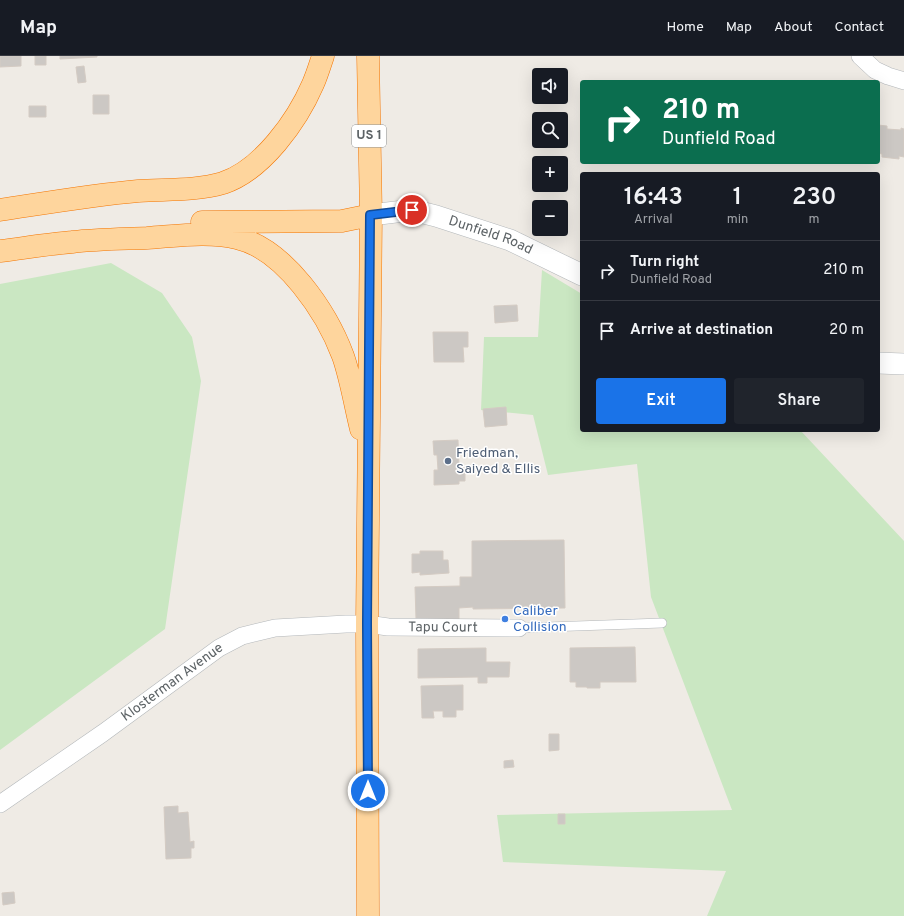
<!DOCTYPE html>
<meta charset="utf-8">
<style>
:root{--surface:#171b24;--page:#20242c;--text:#f1f3f6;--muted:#9ea1a6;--line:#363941;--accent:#1a73e8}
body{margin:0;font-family:Overpass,sans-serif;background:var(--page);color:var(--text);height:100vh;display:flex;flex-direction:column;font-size:15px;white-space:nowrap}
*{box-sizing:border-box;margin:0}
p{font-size:13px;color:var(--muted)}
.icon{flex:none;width:22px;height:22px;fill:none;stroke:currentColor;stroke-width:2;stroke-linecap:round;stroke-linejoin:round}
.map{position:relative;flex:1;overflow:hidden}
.details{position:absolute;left:580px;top:116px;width:300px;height:260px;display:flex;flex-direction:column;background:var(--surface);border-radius:4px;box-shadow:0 4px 16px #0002}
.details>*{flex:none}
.hud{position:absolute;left:580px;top:24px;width:300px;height:84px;border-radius:4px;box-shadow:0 4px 16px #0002;background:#0b6e4f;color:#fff;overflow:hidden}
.fabs{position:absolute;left:532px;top:12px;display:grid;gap:8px}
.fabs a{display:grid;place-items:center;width:36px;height:36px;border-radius:4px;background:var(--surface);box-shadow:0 4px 16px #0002;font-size:20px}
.pin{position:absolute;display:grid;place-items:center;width:34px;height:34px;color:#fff;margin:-17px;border:2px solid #fff;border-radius:50%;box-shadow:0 1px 4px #0007}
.me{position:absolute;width:44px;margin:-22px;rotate:0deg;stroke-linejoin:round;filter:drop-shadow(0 0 3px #0008)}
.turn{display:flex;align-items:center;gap:14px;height:84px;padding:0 16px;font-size:18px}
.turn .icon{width:52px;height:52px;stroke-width:2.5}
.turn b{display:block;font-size:28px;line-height:34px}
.eta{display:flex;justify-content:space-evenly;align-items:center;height:68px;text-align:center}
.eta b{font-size:24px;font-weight:600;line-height:28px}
.action{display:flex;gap:8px;margin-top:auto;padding:8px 16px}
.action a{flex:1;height:46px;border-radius:4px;background:var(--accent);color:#fff;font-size:16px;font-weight:600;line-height:46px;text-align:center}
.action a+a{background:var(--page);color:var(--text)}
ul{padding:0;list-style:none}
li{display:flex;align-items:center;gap:12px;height:60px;padding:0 16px;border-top:1px solid var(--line)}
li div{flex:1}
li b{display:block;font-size:15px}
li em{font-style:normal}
header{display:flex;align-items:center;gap:24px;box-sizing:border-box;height:56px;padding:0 20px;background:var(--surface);border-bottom:1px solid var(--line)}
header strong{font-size:19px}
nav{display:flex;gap:22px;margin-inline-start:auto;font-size:14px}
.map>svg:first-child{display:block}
</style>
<header>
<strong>Map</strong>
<nav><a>Home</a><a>Map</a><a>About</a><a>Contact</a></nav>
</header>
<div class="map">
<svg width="904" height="860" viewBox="0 0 904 860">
<rect width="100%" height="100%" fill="#efebe5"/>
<path fill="#cae7c2" d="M111,207L162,237L192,281L201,325L165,573L0,694V228Z
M542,214L582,238V374H800L904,485V860H707L726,815L503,806L497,759L732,754L651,541L637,408L548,419L533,359L481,354L484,281H538Z"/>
<path fill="#ccc8c4" stroke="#d4cbc3" d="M0,0H21V10L0,11Z
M35,0H46V9H35Z
M60,0H97V1L60,3Z
M84,10L86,26L78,27L76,11Z
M93,39H109V58H93Z
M29,50H46V61H29Z
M878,69L887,70V73L901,74V72L904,73V101L899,100V103L882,101V98L878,97Z
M517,249L518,265L495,267L494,250Z
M433,276H468V291H463L464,306H434Z
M506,351L507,369L485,371L483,353Z
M458,384L459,411H465V425H459V428L434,429V414H438L437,399H434L433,385Z
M564,484L565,552L473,553V551L459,552V563H416L415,531L460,530V521H472V485Z
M420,495H443V504H448L449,517L420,519V516L412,517V498H420Z
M635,591L636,626H600V632H587V631H576V626H570V592Z
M486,592V606H510L509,621H487V627H478V621L418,622V593Z
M463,629V654H456V661H443V655H433L434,662H422L421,630Z
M549,678H559V694L549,695Z
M513,704L514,711L504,712V705Z
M178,750V757L188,756L190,786L194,785V792H191V802L166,803L164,751Z
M558,758H565V768H558Z
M14,836L15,847L3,849L2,837Z"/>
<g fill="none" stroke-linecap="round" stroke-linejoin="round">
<g stroke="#b3b7ba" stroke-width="10">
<path id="service" d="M519,572L662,567"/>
</g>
<g stroke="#b3b7ba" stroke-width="18">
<g id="minor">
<path d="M860,0L875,14L888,20L904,25"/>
<path id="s1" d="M0,748L103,677L219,592L242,580L275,572L346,568H367L388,571L519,572"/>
</g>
</g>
<g stroke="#b3b7ba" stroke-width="22">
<g id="tertiary">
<path id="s2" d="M371,159L412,154L436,160L510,184L582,219"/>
<path d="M878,307L904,308"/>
</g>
</g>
<g stroke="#f47500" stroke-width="23">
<path id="trunk" d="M0,154C46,147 92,139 138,135C166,133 196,135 223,127C262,114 297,65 313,28C317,19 320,9 323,0
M202,166L342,165L371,159
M0,195C24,192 48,188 72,186C97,183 122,183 147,182C177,180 208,175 237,182C285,193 327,257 343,300C351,323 355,349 361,373
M368,860L367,568L371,159L368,0"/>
</g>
<use href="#service" stroke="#fff" stroke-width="9"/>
<use href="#minor" stroke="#fff" stroke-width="17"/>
<use href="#tertiary" stroke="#fff" stroke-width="21"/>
<use href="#trunk" stroke="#fed59d" stroke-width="22"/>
</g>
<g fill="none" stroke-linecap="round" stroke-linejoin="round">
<g stroke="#114b97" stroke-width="10">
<path id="route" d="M368,735L367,568L370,159L412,154"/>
</g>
<use href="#route" stroke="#1a73e8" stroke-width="7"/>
</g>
<circle fill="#5c6f8a" stroke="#fff" stroke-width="1.5" cx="448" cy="405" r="4"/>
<circle fill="#3f7fe0" stroke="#fff" stroke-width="1.5" cx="505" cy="563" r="4"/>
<g text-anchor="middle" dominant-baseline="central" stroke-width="3" stroke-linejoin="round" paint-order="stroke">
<rect fill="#fff" stroke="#8e9294" stroke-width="1" x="352" y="69" width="34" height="22" rx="3"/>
<g font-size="13" font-weight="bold" fill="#5d6366">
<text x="369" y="80">US 1</text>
</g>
<g font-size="14" fill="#5d6366" stroke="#fff">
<text stroke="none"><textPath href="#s2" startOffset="124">Dunfield Road</textPath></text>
<text stroke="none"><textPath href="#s1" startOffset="497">Tapu Court</textPath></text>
<text stroke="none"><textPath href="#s1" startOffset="211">Klosterman Avenue</textPath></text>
</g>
<g font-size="14" fill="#4e5e75" stroke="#fff" text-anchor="start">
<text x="456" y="397">Friedman,<tspan x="456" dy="16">Saiyed &amp; Ellis</tspan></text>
</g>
<g font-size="14" fill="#366cbe" stroke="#fff" text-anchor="start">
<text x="513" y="555">Caliber<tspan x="513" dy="16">Collision</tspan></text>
</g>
</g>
</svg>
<div class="fabs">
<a><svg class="icon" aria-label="sound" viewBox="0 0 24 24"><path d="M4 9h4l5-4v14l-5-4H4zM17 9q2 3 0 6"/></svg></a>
<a><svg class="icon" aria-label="search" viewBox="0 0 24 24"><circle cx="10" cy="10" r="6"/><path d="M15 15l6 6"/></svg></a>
<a>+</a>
<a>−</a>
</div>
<div class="pin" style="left:412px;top:154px;background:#d93025"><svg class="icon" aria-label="arrive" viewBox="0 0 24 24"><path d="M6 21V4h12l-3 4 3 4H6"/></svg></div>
<svg class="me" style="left:368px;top:735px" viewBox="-20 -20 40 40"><circle r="17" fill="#1a73e8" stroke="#fff" stroke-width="3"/><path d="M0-11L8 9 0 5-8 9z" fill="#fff"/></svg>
<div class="hud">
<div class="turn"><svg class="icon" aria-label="right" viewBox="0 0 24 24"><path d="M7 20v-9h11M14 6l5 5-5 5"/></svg><div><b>210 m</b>Dunfield Road</div></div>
</div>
<section class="details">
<div class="eta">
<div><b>16:43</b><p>Arrival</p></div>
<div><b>1</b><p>min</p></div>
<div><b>230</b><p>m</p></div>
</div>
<ul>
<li><svg class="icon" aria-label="right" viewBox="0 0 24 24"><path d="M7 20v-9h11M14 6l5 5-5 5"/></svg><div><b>Turn right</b><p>Dunfield Road</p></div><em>210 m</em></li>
<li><svg class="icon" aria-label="arrive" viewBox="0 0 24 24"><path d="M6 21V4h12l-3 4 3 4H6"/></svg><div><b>Arrive at destination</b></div><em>20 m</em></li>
</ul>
<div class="action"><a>Exit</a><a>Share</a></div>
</section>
</div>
